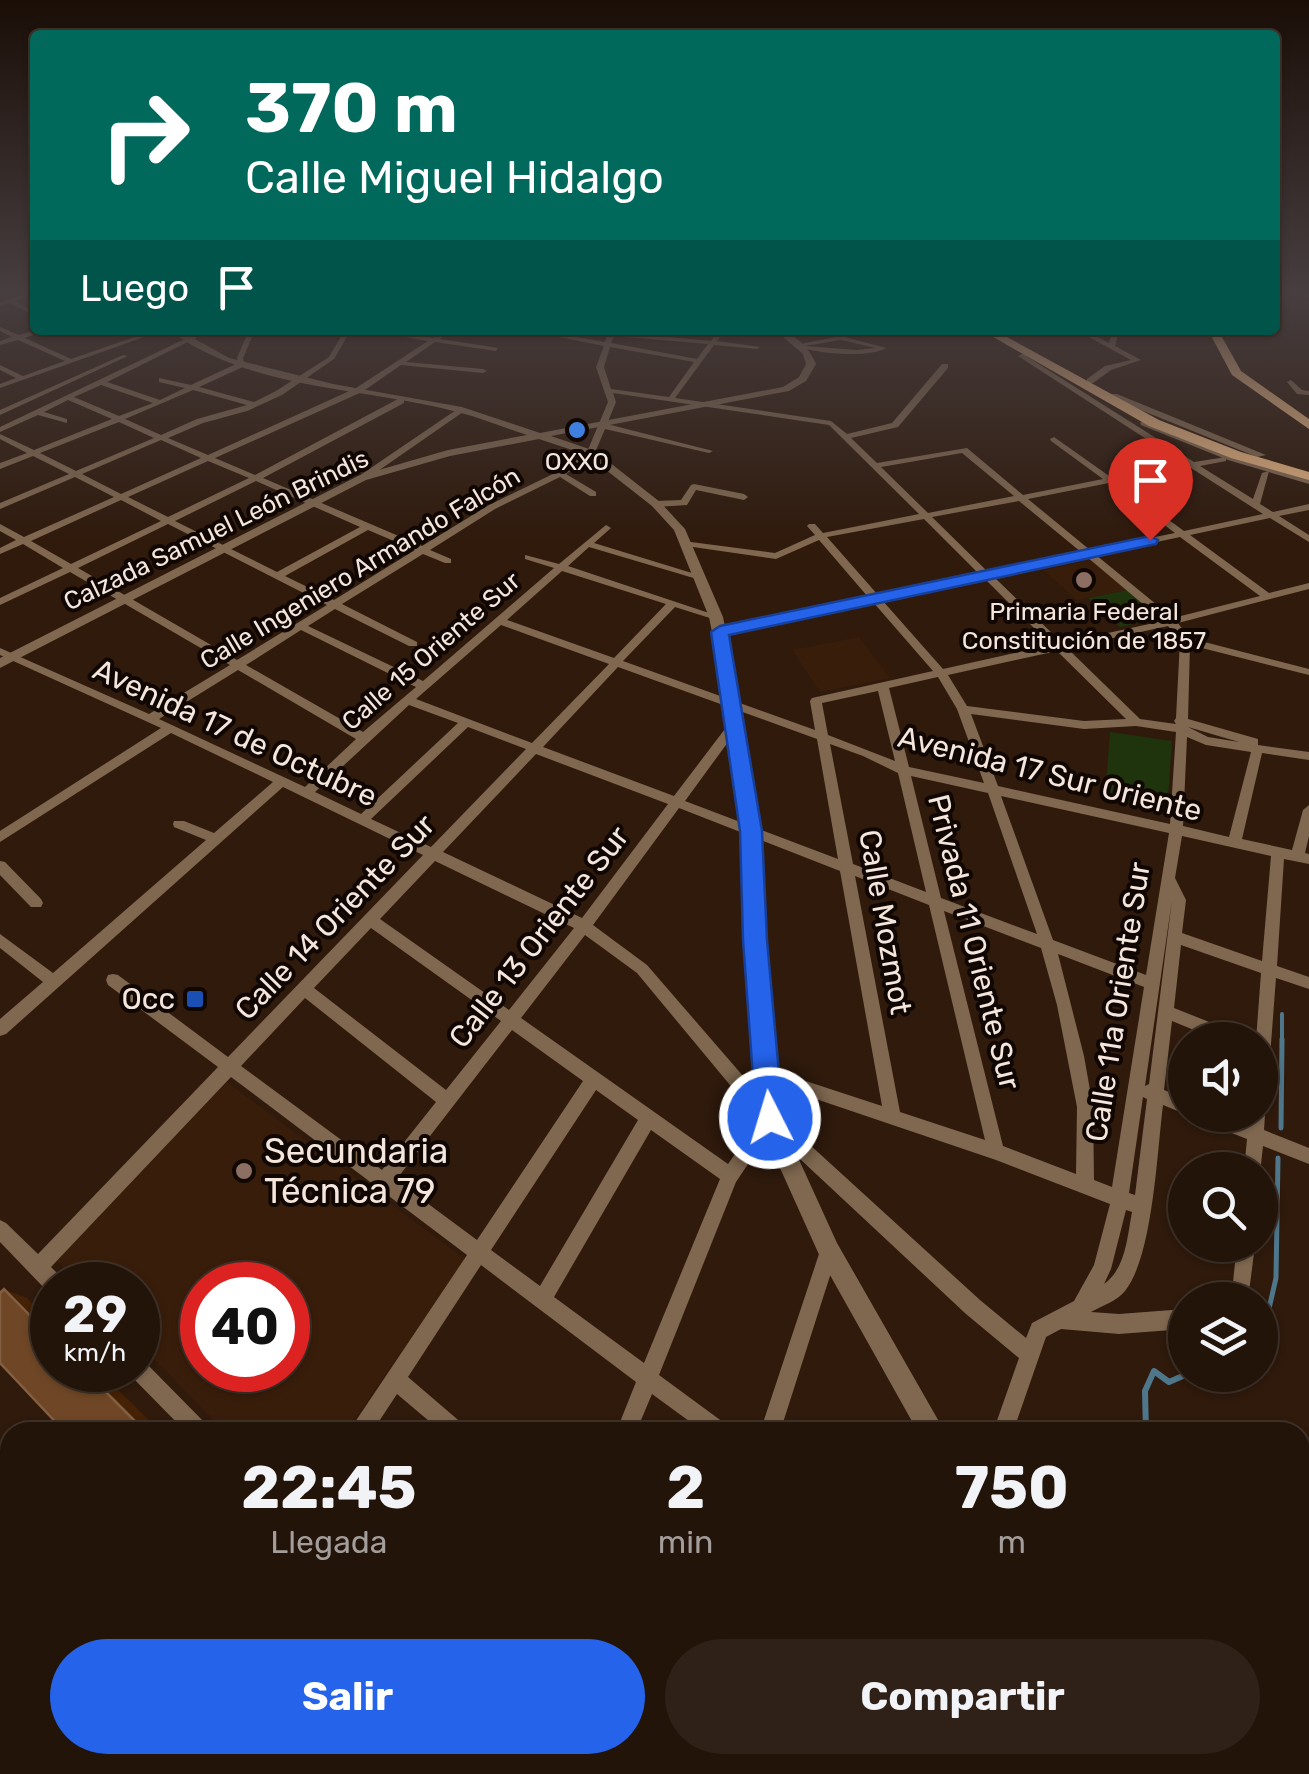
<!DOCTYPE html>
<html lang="es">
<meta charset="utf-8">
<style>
:root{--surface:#231409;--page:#2f2117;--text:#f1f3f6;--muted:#a39e9c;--line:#40332a;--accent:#2563eb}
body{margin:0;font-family:Rubik,sans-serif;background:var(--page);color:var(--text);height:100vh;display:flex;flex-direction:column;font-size:38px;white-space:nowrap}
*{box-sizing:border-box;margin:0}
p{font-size:32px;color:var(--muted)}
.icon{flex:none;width:55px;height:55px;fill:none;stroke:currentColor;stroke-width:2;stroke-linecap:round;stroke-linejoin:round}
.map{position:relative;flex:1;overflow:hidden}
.details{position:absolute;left:0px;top:1422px;width:1310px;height:352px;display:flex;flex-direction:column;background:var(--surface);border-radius:30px 30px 0 0;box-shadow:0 2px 8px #0004,0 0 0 2px var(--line)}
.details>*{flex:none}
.hud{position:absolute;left:30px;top:30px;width:1250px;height:305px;border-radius:10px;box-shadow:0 2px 8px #0004,0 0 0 2px var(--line);background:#00695c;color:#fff;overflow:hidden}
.controls{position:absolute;left:1168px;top:1022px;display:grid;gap:20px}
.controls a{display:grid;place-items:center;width:110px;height:110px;border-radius:50%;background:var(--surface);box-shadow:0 2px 8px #0004,0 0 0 2px var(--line);font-size:50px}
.speed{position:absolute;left:30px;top:1262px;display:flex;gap:20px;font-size:50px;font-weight:700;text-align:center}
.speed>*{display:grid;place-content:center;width:130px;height:130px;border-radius:50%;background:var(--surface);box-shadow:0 2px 8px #0004,0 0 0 2px var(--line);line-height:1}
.speed small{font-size:25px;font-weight:400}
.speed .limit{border:15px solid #d22;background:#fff;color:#111}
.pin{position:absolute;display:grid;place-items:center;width:85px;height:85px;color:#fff;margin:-102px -42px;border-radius:50% 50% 50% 0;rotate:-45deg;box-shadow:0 0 10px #0007}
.pin .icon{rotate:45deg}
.me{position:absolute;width:110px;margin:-55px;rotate:355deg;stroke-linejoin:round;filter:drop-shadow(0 0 8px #0008)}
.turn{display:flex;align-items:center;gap:35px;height:210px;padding:0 50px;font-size:45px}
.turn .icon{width:130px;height:130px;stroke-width:2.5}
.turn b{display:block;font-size:70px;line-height:85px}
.then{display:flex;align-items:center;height:95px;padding:0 50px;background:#0003;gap:20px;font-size:38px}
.eta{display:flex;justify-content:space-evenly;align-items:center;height:170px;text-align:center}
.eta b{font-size:60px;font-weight:700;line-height:70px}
.button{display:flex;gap:20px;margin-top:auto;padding:20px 50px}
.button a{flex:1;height:115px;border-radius:60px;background:var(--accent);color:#fff;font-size:40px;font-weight:700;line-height:115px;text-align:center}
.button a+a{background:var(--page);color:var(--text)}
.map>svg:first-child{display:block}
</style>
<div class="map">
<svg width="1309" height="1774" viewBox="0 0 1309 1774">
<rect width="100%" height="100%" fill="#2f1a0c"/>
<path fill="#381d0a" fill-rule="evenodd" d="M1091,560L1127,590L1077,600L1043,570Z
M859,637L890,678L820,692L792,650Z
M227,1082L465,1259L346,1432H225L138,1343V1285H80L57,1261ZM202,1285H288V1370H202Z"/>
<path fill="#1f330d" d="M1127,590L1159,618L1120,627L1088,598Z
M1110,732L1172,741L1167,813L1105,797Z
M1300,1506L1309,1510V1772L1299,1765Z"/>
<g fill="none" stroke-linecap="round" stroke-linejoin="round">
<path stroke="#4e778c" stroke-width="4" d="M1282,1041V1014"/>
<path stroke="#4e778c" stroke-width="5" d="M1281,1128L1282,1039
M1260,1348L1276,1278L1278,1158"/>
<path stroke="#4e778c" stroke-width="6" d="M1146,1432L1145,1391L1154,1371L1169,1382L1185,1375"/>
<path fill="#806850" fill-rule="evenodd" d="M30,293H35V295L15,301L35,311V315L9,303L0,306V302Z
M1299,293L1309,294V298L1297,296Z
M0,327L19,335L36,330H46L25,338L71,359L155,330H164L0,388V384L16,378L0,370V365L23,376L65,361L18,340L0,345V341L12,337L0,331Z
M76,330H85L99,336L94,337Z
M204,330H212L107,382L160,400L185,388L159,382V378L191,385L238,363L237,358L249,330H255L243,358L245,366L199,387L254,402L276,391L329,357L345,330H351L334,359L282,395L247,411L203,423L168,438L208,455L356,388L428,341L363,330H380L433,338L445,330H452L440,339L498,348L496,351L435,342L406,362L483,369L487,371L483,373L401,365L362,392L215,458L255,475L398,399H404V403L263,478L422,546L489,505L557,472L587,452L608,402L596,367L604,346L559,337V330H565V335L605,342L607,335L570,330H595L711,341L719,330H725L717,341L760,347L757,349L714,345L675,398L831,421L847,434L892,423L942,364H948V368L898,427L851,438L877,463L967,448L1023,495L1103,479L1051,441L1050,439L1054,437L1112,478L1185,464L1018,356L1028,351L1031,353L1026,356L1194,462L1226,457V461L1200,466L1253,499L1262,473L1269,471L1260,504L1273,512L1309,504V510L1279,516L1309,535V542L1270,518L1190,535L1269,593L1309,583V589L1178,623L1189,638L1309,669V675L1190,645L1188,719L1258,739V745L1309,752V760L1262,753L1242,839L1292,850L1303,810L1309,805V836L1305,853L1309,854V864L1284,859L1277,966L1309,977V989L1276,978L1268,1083L1266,1088L1260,1091V1040H1256L1261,973L1181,945L1174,1008L1242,1035L1244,1040H1218L1172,1021L1164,1090L1185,1098V1114L1163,1105C1157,1152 1153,1256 1125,1291C1117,1301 1102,1306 1091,1312L1119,1314L1185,1309V1329L1119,1334L1061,1329L1046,1337L1013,1432H993L1019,1358L966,1314L770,1131L736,1182L659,1375L727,1425L730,1432H704L652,1394L636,1432H616L636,1382L481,1265L408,1377L464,1425L467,1432H442L397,1394L372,1432H350L353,1425L467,1255L231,1077L51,1267L62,1278L64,1285H52V1293L48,1292L0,1242V1220L6,1223L38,1254L218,1067L108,985L106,980L108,975L113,974L118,975L228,1057L423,855L283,787L6,1034L0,1036V1019L43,982L0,948V934L53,973L206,840L174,827L173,824L174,821H184L214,833L273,782L171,733L0,842V831L161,728L0,655V648L149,714L230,665L70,572L0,605V598L63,568L23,544L0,554V548L16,540L0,531V524L24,537L114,497L75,477L0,509V503L69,474L33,456L0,469V463L27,453L0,439V434L34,450L112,419L68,400L44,412L67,419V423L38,415L0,432V427ZM614,336L708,344L697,359L611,343ZM610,347L694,362L669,397L611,389L604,367ZM101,385L153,403L119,416L74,397ZM193,390L247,405L197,419L161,435L125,419ZM613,393L829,425L919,514L823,533L815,524H809L807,526L815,535L775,553L683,541V545L686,546L776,559L819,540L868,597L720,628L715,631L720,634L873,602L933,671L812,698L810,701L815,730L623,661L675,607L716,620L721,617L568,566L589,547L697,579L705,577L594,543L611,528L606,525L559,564L525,555V559L554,568L423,681L308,626L335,609L409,646H417V642L342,604L423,554L445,563H451V559L430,550L495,509L560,477L590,496H596V492L566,474L594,455L605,429L709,453L713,451L607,424L616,402ZM119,422L154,438L76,471L40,453ZM161,440L201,458L121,494L82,474ZM962,453L1014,496L928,513L881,467ZM208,461L249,478L168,517L128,497ZM1191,468L1263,514L1184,531L1117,482ZM256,481L360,527L277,572L175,521ZM1109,483L1175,533L1090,550L1028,499ZM121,500L161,521L71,564L31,541ZM1019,501L1081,552L988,572L932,517ZM924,519L979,574L878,595L827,537ZM168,524L327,605L237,660L78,568ZM368,530L415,550L334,600L285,576ZM1180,537L1260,596L1173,618L1096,555ZM1087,557L1163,621L1062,643L993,576ZM562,571L666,604L614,658L507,620ZM984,578L1051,645L943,669L882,600ZM501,625L609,664L532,743L416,699ZM1168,626L1180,640L1176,718L1174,721L1176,724L1140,719L1067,648ZM301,630L416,687L363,732L246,665ZM1057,651L1126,719L1084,721L967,706L948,675ZM618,667L817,739L838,859L685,801L739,727V721H731L674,796L543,747ZM238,670L356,739L305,787L159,719ZM938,677L957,709L984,783L909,767L889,688ZM878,691L895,761L828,735L822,703ZM409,705L458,723L361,814L315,792ZM971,714L1084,729L1136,726L1176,732L1170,824L998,786ZM468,727L526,749L431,847L371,819ZM1188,727L1239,742L1208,737ZM1187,737L1206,745L1251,752L1229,837L1183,826ZM830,744L863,756L898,773L926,892L853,864ZM536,754L668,804L582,918L443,852ZM911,776L988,793L1037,934L941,898ZM1001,796L1169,833L1146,975L1053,940ZM679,808L840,871L882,1106L766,1068L760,1070L758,1075L760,1080L996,1160L1110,1204L1094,1265L1074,1301L1032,1323L1026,1338L980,1300L775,1113L647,965L593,925ZM1182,836L1271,856L1262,961L1182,933L1186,900L1175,878ZM435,861L574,928L509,1010L380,919ZM855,876L929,905L985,1140L900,1112ZM1172,900L1149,1084L1145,1086ZM944,911L1041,948L1057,1005L1077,1107L1076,1174L1003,1146ZM371,928L501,1021L446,1090L314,988ZM585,935L637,973L759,1120L728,1164L521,1018ZM1058,954L1144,987L1112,1187L1094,1180L1093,1107L1084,1056ZM305,998L436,1102L382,1170L241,1066ZM512,1030L583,1081L477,1240L396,1180ZM596,1090L638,1120L540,1286L491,1250ZM1143,1097L1147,1099L1135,1195L1129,1193ZM651,1130L720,1179L644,1363L554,1297ZM1126,1210L1132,1212C1127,1238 1126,1268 1104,1284L1111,1269Z
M1076,330H1084L1109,343L1113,330H1119L1115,346L1141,360L1111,370L1093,383H1087V379L1105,366L1131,360Z
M841,336L886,348C868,359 809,353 795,345ZM841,340L876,348L857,350L805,346Z
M123,355L128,356L0,415V410Z
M1291,380L1302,390L1309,391V395L1297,394L1287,382Z
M459,408L466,410L365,480H359V476Z
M694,484L744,494L748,497L744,500L696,490L687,505L656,507L652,504L656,501L681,500L691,485Z
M0,861L5,862L41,899L43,903L41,907H31L0,875Z
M1260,1108L1265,1115L1264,1130L1309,1148V1164L1263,1146L1260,1174V1170H1244L1247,1139L1201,1121L1199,1115H1227L1248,1123L1249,1115H1260Z
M829,1242L836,1244L838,1251L780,1432H760L820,1251L822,1244Z
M1237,1245H1255L1248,1300H1227L1232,1291Z
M138,1359L145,1362L207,1425L210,1432H186L131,1376L128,1370H138Z
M105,1765H132L129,1774H101Z
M198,1765H226L230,1774H201Z
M464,1765H489L486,1774H460Z
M513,1765H543L547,1774H516Z
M829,1765H860L864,1774H832Z
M870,1765H894L892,1774H866Z
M1155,1765H1188L1192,1774H1158Z"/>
<path fill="#806850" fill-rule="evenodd" d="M169,330H179L229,358L333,384L462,407L540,433L783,387L799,377L806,364L803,354L775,330C792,330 810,348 816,364L806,381L789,391L551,436L595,451L660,502L685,529L723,617L741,707L759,831L764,940L780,1118L837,1243L945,1432H918L821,1259L758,1119L746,940L743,831L727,707L709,617L674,530L652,506L587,455L539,439L450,456L366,480L0,668V658L358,476L448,450L527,435C505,428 484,419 461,413C366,387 251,391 169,330Z
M1111,394H1117L1266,455L1257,457L1111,398Z
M1145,420L1236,456L1309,478V484L1228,460L1141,425L1140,423Z
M1173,1765H1207L1211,1774H1177Z"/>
<path fill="#e3b17e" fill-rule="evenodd" d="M981,330H994L1159,420L1241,452L1309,472V480L1231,458L1149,426Z
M1208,330H1218L1241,371L1309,419V429L1232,375Z"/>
</g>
<path fill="#452105" d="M4,1289L27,1298L52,1324V1338Z
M84,1370H98L161,1432H146Z"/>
<path fill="#6f4726" stroke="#846042" stroke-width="2.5" d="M4,1289L52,1338V1370H84L146,1432H65L0,1363V1293Z"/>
<linearGradient id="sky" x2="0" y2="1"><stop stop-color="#1a0e07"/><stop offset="0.54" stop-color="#473e40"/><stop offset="1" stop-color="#473e40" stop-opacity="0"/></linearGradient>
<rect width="1309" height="541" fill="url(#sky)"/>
<path fill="#2563eb" stroke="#184099" stroke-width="2.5" d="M1150,536L1158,540L1156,544L729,635L762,831L767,940L783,1118L779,1128L770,1132L760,1128L756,1118L743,940L740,831L711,632L720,626Z"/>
<circle fill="#3f7fe0" stroke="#100703" stroke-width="4" cx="577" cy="430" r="10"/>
<g fill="#8d6e63" stroke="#100703" stroke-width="4">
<circle cx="1084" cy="580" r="10"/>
<circle cx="244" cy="1171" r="10"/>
</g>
<rect fill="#1a4fb4" stroke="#100703" stroke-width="4" x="185" y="989" width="20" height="20" rx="5"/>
<g text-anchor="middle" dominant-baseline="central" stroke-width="8" stroke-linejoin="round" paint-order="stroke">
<g font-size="25" fill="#f5e6dd" stroke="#100703">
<text x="577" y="461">OXXO</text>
<text x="1084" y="611">Primaria Federal<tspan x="1084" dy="29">Constitución de 1857</tspan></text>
</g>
<g font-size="25" fill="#f5e6dd" stroke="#100703">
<text transform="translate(216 530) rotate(-26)">Calzada Samuel León Brindis</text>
<text transform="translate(360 568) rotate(-31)">Calle Ingeniero Armando Falcón</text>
<text transform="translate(431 651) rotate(-41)">Calle 15 Oriente Sur</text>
</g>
<g font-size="30" fill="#f5e6dd" stroke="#100703">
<text transform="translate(235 733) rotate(25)">Avenida 17 de Octubre</text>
<text transform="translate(1050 774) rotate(14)">Avenida 17 Sur Oriente</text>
<text transform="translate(335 917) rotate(-46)">Calle 14 Oriente Sur</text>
<text transform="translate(885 922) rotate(80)">Calle Mozmot</text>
<text transform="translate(539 937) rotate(-52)">Calle 13 Oriente Sur</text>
<text transform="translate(974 942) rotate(76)">Privada 11 Oriente Sur</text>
<text transform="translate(1118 1002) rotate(-81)">Calle 11a Oriente Sur</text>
</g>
<g font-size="30" fill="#f5e6dd" stroke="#100703" text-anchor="end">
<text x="175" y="999">Occ</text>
</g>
<g font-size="35" fill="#f5e6dd" stroke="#100703" text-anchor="start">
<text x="264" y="1151">Secundaria<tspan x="264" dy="40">Técnica 79</tspan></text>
</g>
</g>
</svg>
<div class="controls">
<a><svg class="icon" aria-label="sound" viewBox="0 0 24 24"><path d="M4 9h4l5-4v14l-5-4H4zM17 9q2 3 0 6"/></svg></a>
<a><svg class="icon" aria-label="search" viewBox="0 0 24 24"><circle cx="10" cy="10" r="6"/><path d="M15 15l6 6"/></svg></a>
<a><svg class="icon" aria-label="layers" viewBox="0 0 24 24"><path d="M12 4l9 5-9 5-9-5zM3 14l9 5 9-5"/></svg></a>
</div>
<div class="speed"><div>29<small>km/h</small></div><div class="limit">40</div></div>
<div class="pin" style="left:1150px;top:540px;background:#d93025"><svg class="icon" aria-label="arrive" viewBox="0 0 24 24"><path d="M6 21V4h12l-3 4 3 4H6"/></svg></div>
<svg class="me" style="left:770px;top:1118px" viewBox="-20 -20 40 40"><circle r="17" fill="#2563eb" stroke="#fff" stroke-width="3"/><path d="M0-11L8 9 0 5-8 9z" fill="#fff"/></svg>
<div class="hud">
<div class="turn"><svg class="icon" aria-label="right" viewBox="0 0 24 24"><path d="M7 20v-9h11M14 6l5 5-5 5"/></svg><div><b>370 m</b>Calle Miguel Hidalgo</div></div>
<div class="then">Luego<svg class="icon" aria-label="arrive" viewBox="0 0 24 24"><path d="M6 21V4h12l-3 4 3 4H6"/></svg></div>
</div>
<section class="details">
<div class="eta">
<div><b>22:45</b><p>Llegada</p></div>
<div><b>2</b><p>min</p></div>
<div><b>750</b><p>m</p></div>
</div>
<div class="button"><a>Salir</a><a>Compartir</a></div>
</section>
</div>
